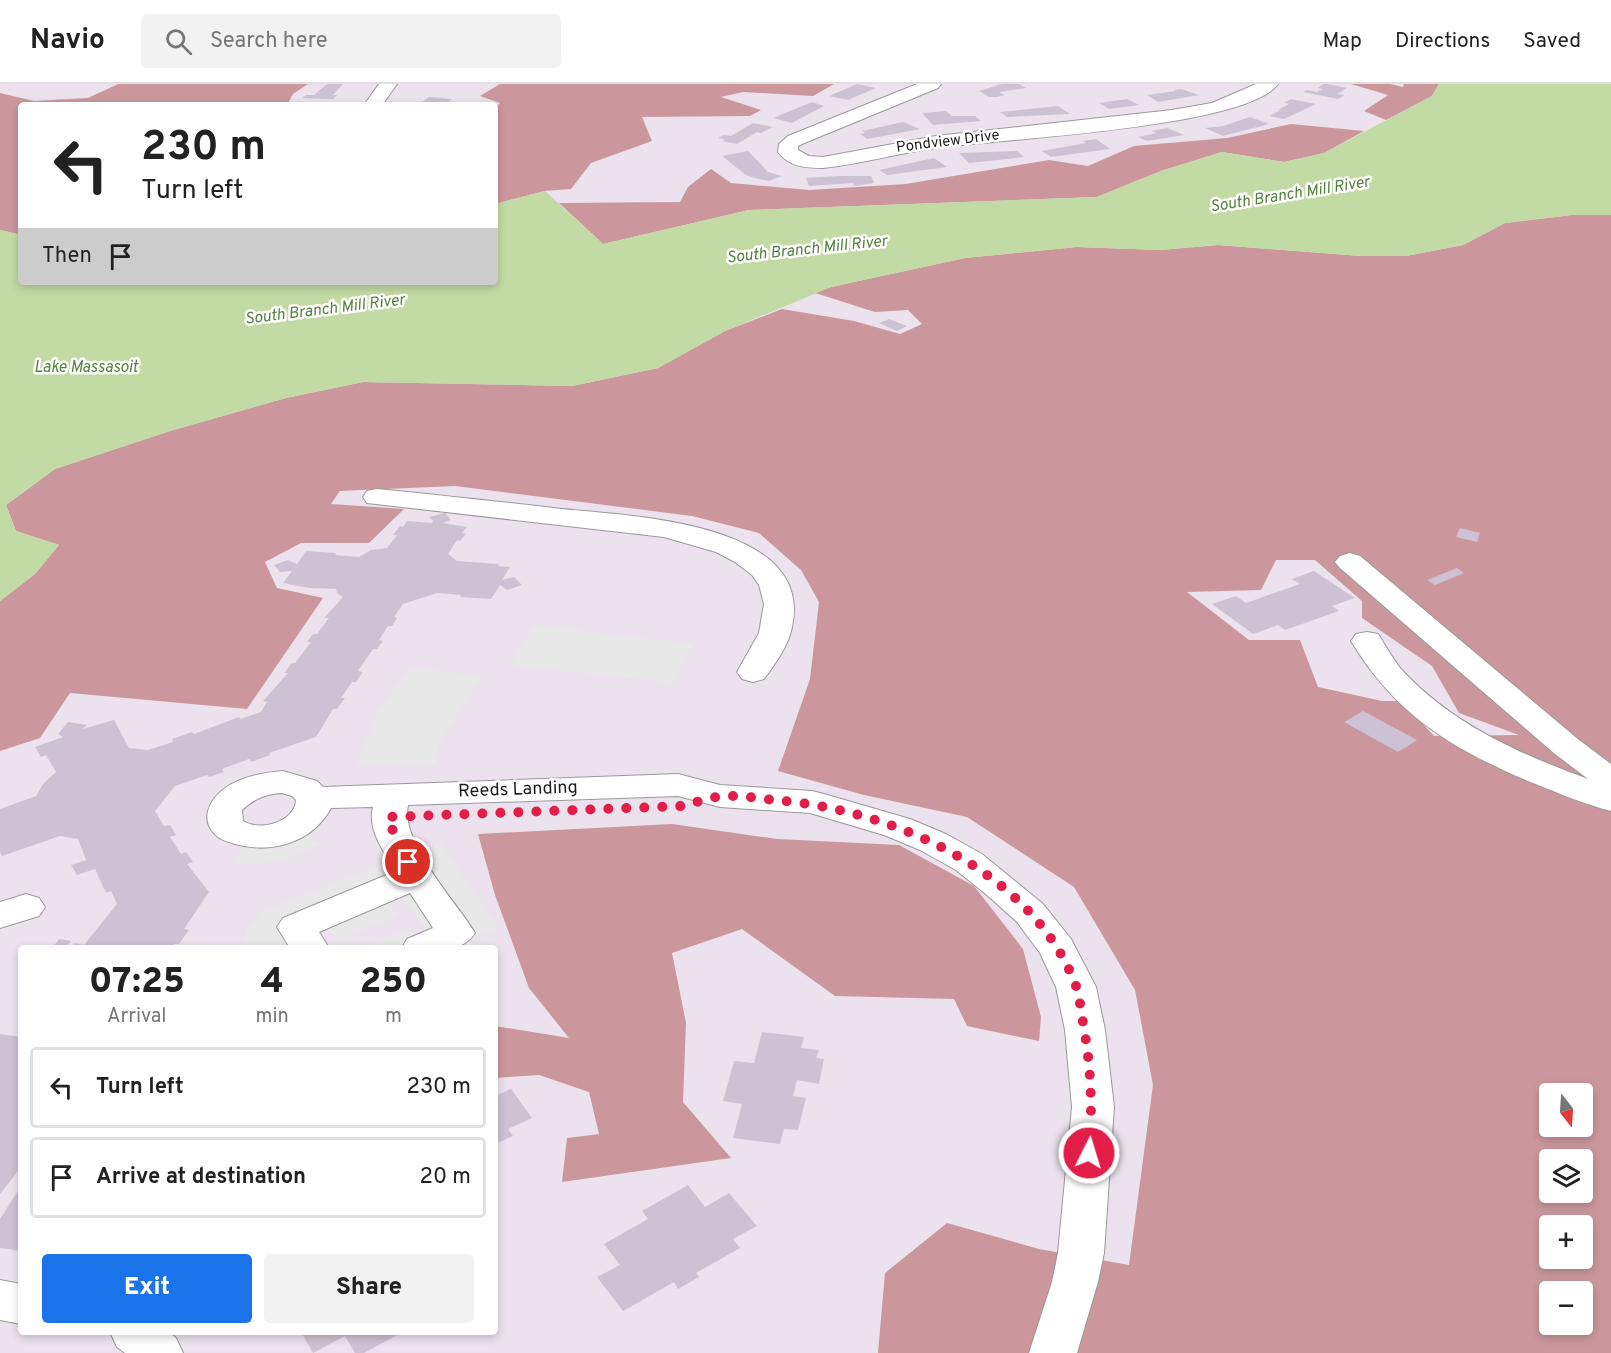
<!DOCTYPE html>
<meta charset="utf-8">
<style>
:root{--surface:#fff;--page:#f2f2f2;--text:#222;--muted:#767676;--line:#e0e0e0;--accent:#1a73e8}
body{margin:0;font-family:Overpass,sans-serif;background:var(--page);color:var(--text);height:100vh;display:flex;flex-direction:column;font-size:22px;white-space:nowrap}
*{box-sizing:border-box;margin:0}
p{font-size:20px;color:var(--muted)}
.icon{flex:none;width:33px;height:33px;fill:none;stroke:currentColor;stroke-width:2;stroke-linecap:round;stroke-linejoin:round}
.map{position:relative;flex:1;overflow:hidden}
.drawer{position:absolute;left:18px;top:861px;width:480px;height:390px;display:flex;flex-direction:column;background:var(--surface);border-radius:6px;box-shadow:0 3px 9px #0003}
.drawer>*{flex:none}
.banner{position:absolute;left:18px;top:18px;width:480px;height:183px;border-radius:6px;box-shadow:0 3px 9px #0003;background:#fff;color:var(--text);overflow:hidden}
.needle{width:39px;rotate:163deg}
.controls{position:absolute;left:1539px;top:999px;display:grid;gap:12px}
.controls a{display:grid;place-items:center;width:54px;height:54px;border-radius:6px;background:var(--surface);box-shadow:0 3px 9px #0003;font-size:30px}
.pin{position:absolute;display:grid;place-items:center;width:51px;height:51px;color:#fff;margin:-26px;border:3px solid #fff;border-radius:50%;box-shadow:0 2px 6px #0007}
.me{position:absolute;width:66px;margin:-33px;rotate:5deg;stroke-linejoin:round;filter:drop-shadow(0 0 4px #0008)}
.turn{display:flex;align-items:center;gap:21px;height:126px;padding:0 24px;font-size:27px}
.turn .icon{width:78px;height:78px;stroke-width:2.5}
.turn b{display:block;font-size:42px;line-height:51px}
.then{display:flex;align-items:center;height:57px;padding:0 24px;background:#0003;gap:12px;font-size:22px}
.eta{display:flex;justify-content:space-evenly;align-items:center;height:102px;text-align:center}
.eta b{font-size:36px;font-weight:800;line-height:42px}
.action{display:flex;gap:12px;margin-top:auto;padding:12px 24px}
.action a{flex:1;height:69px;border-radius:6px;background:var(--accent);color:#fff;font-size:24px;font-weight:800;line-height:69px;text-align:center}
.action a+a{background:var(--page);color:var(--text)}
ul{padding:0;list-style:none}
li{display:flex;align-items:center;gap:18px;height:81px;margin:0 12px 9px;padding:0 12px;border:3px solid var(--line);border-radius:6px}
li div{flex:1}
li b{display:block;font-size:22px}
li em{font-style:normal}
header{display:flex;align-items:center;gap:36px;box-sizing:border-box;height:84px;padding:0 30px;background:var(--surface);border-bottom:2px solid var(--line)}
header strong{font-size:28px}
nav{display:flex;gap:33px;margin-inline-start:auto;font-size:21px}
.search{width:420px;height:54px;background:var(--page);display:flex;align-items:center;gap:15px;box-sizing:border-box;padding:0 21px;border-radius:6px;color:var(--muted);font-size:22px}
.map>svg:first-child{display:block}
</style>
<header>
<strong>Navio</strong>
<div class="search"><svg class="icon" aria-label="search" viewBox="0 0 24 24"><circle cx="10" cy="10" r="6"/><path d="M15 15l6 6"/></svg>Search here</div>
<nav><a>Map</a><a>Directions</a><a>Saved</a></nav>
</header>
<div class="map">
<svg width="1611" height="1269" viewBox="0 0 1611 1269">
<rect width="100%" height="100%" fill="#ebe2ed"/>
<path fill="#cb979c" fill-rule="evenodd" d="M118,0H308L293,10L287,21H21V151L0,146V9L34,17L88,14Z
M500,0H834L813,12L743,8L721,13L761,26L750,32L642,33L652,57L591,79L571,105L545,107L495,120V24L500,19L480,12Z
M1351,0H1390L1403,3L1404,0H1439L1432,12L1386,36L1364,27L1388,11Z
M1291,40L1364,47L1324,69L1284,78L1222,68L1161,87L1097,113L749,126L603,160L559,119L680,118L688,103L711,85L731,99L809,106L906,100L1049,76L1088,82L1134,62L1227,54Z
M1609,130L1611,131V1269H878L885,1189L947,1139L1039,1165L1129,1181L1153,1001L1135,906L1074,803L967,733L864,711L778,687L810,595L819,518L801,486L759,449L692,432L455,402L340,407L331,420L404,425L369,459H301L265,478L277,504L323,514L247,625L70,609L40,654L0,667V517L35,490L59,461L16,447L6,421L55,385L170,347L286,314L363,298L572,302L658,284L725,247L782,225L854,237L900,250L922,240L908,226L875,228L815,209L831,203L965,174L1077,163L1160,166L1218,161L1361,172H1406L1463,161L1505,139L1572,131ZM1276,476H1315L1362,517V534L1432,582L1459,629L1519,651L1434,652L1402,617H1382L1318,603L1300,556H1249L1187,508L1261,506ZM1550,1010H1582V1042H1550ZM1550,1076H1582V1108H1550ZM1550,1142H1582V1174H1550ZM1550,1208H1582V1240H1550Z
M672,740L777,755L899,761L974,802L1023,865L1041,933L1039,957L967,942L954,915L835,912L742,845L672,869L686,939L683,1018L731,1074L562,1098L567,1054L599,1050L589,1008L539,991L495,994V942L569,954L529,904L495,811L478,750Z"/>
<path fill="#e8e8e8" d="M534,541L693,560L673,599L510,581Z
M410,583L482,592L440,659L435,681L356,680L377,630Z
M307,751L320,760L287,774L267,779L231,780L242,764L271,763Z
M441,759L498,844L468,858L467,864H359L407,845L416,854L427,851V846L405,817L399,816H395L391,822L398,832L339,856L330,846L320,848V854L327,864H251L246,855L247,844L260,828L378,782L384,796L391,791L387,778Z"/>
<path fill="#c2daa3" d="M1439,0H1611V131H1572L1505,139L1463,161L1406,172H1361L1218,161L1160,166L1077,163L965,174L831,203L725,247L658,284L572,302L363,298L286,314L170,347L55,385L6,421L16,447L59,461L35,490L0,517V146L21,151V198H495V120L545,107L603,160L749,126L1097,113L1161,87L1222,68L1284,78L1324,69L1432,12Z"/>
<path fill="#cdc2d3" d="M327,0H343L333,11H337L333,15L302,14L306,11H314Z
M857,0L876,4L848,16L829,12Z
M1002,0H1019L1026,4L999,8L1005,11L997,13H989L979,7Z
M1324,0H1328L1347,4L1337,10L1344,11L1338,15L1303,8L1307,6L1317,8L1323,5L1317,4Z
M1181,5L1199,11L1158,18L1147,11L1176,7L1173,6Z
M429,13L452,15L444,21H425L427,19H421Z
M1127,15L1139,21L1109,25L1099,19Z
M1291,15L1316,20L1284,35L1269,32L1281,26H1278L1289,20L1284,19Z
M812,18L824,22L792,39L773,34Z
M1058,22L1070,30L1007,33L1000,28Z
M946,27L952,32H975L981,37L933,41L922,29Z
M1250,33L1269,40L1223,52L1205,44L1223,42Z
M903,38L920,45L867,55L860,50L865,49L862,47Z
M753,39L773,43L761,49L757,48L737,60L722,57L725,55L718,54L723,51L731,52Z
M1167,44L1184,51L1147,57L1138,53L1157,49L1152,47Z
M1096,55L1110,65L1051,73L1042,67L1086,59L1083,57Z
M748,67L768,88L782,92L769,97L755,94L746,91L722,72Z
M1017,67L1024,73L969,79L959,69Z
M934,74L947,83L887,91L879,86Z
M838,92H871L874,99L854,102L853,99L809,102L806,94Z
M889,235L907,242L897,247L879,239Z
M445,429L451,436L443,439L467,443L462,449L466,450L460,457L457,456L448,470L457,477L499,480L498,482L510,483L502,496L514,493L522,501L507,506L500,501L491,515L460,513L461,511L437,509L403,520L394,533L397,534L392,542H388L379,556L383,557L377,565H373L358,587L363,588L356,598H352L341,614H345L337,625H333L316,653L269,669L270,671L251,678L249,675L222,685L224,688L209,693L207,691L175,702L155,727L164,742L170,741L176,751L170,753L181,770L186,768L193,778L187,780L209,808L184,845L189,846L179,860H174L171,864H71L75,859L84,861L117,820L111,807L106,809L95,785L77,791L71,781L86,776L78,755L60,752L2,772L0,768V725L36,712L43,700L56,688L46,671L41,673L35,663L63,653L58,650L68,638L87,641L83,645L114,636L129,664L148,666L173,658L172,655L192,648L194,650L239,633L240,635L261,628L267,618L263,617L288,589H284L292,579H295L311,558H307L313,550H317L329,534H324L343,513L337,509L336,505L309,504L283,499L292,487L280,488L274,481L288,476L297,480L306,467L336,469L335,471L359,473L371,466L387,464L397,451H393L400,442L403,443L407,437L432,439L433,437L429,433Z
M1460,444L1480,449L1477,458L1456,453Z
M1457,484L1464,489L1435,501L1427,496Z
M1314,487L1355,514L1332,522L1339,527L1285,546L1278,541L1253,550L1212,520L1236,512L1246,519L1300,500L1292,495Z
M1363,627L1417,656L1398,668L1344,638Z
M59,855L71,857L65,864H52Z
M762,948L804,953L801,964L819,966L816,974L824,975L819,1000L797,996L793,1012L806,1014L798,1046L784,1045L780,1060L733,1054L742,1020L723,1017L734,977L754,979Z
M0,950L21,953V1083L0,1110Z
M511,1005L532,1034L508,1045L513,1052L495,1060V1012Z
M688,1101L705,1123L729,1109L757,1142L733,1155L740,1164L696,1189L699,1193L678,1205L674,1198L623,1227L597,1193L620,1181L604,1160L648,1135L642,1127Z
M21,1102V1167L0,1164V1135Z
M301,1248H403L364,1269H355L345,1252L313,1269Z"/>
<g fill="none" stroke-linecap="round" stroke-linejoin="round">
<g stroke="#999" stroke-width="2">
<path id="minor" d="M379,0H397L382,21H364Z
M917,0H941L938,4L802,60L798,62V66L809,72L823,73L936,52L1172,26L1212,19L1256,0H1278C1247,44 997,55 936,64C898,69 861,80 823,84C806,84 789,83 778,68L779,60L788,52Z
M377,405C439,411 501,418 562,425C628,432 815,437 792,543C789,561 775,580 764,595L753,598L742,595L737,588L759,549L764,520L759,501L752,491L735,478L716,468L664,453L367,419L363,413L367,407Z
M1350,469L1360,472L1579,656L1611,680V727C1584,720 1558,709 1533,699C1454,666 1396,632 1351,557L1356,550L1367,548L1378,550C1386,562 1392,574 1401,585C1451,640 1520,670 1588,695L1555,670L1340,484L1335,478L1340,472Z
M283,687L317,697L323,703L678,690L720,701L812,707L824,710L910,735L946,750L982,770L1043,820L1071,855L1096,903L1105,946L1114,1023L1104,1169L1098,1198L1077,1269H1029L1052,1198L1058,1169L1072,1023L1065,946L1056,903L1040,869L1017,838L987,811L956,786L920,766L884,751L810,729L720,723L678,712L408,721C400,759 456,817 475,849C461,872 426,864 402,864L407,855L433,844L410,809L319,848L329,864H290L277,843L283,834L396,787C384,769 367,745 373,723L331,724C312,759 272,770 235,760C230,758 223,757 218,753C194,733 215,706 238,697C252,691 268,688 283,687ZM282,709L292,712L296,716C295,738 260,748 243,737L242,726C254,715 265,710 282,709Z
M26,810L39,814L45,823L39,832L0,844V818Z
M0,1196L21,1200V1240L0,1236Z
M110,1248H169L176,1254L183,1269H125L117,1263Z"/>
</g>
<use href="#minor" fill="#fff" fill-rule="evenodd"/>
</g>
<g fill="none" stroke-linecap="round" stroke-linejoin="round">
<path stroke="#e11d48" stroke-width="10" stroke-dasharray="0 18" d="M408,778L399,764L388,733L683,722C695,719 706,714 718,713C735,710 756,714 773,716C888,724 1033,786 1076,902C1080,912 1080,923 1082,933C1091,980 1093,1022 1089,1069"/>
</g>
<g text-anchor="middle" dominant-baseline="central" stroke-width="5" stroke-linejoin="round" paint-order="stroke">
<g font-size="15" fill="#1c1c1c" stroke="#fff">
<text transform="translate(948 58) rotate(-7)">Pondview Drive</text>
</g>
<g font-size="16" font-style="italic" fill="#52823d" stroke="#fff">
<text transform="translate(1290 111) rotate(-9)">South Branch Mill River</text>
<text transform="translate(807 166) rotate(-6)">South Branch Mill River</text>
<text transform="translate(325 226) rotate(-7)">South Branch Mill River</text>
<text x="86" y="284">Lake Massasoit</text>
</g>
<g font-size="18" fill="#1c1c1c" stroke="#fff">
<text transform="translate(518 706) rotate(-2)">Reeds Landing</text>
</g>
</g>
</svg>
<div class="controls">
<a><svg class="needle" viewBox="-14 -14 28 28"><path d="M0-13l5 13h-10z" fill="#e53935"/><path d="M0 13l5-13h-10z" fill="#767676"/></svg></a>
<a><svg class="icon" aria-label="layers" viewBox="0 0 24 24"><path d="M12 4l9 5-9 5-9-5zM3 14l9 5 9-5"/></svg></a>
<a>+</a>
<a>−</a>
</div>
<div class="pin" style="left:408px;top:778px;background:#d93025"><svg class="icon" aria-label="arrive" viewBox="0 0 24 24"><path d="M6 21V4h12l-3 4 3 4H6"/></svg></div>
<svg class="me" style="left:1089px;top:1069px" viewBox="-20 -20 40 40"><circle r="17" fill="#e11d48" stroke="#fff" stroke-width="3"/><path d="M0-11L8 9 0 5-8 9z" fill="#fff"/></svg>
<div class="banner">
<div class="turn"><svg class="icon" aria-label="left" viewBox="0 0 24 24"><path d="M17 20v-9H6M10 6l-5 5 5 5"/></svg><div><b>230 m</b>Turn left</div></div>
<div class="then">Then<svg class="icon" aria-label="arrive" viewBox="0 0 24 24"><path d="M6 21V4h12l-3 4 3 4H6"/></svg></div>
</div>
<section class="drawer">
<div class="eta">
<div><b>07:25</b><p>Arrival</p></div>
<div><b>4</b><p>min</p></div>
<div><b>250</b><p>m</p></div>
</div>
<ul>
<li><svg class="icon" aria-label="left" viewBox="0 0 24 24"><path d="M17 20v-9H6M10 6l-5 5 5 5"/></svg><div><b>Turn left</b></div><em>230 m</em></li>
<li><svg class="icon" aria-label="arrive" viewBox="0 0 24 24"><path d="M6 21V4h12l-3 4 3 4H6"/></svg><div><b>Arrive at destination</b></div><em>20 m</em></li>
</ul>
<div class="action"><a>Exit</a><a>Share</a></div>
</section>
</div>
